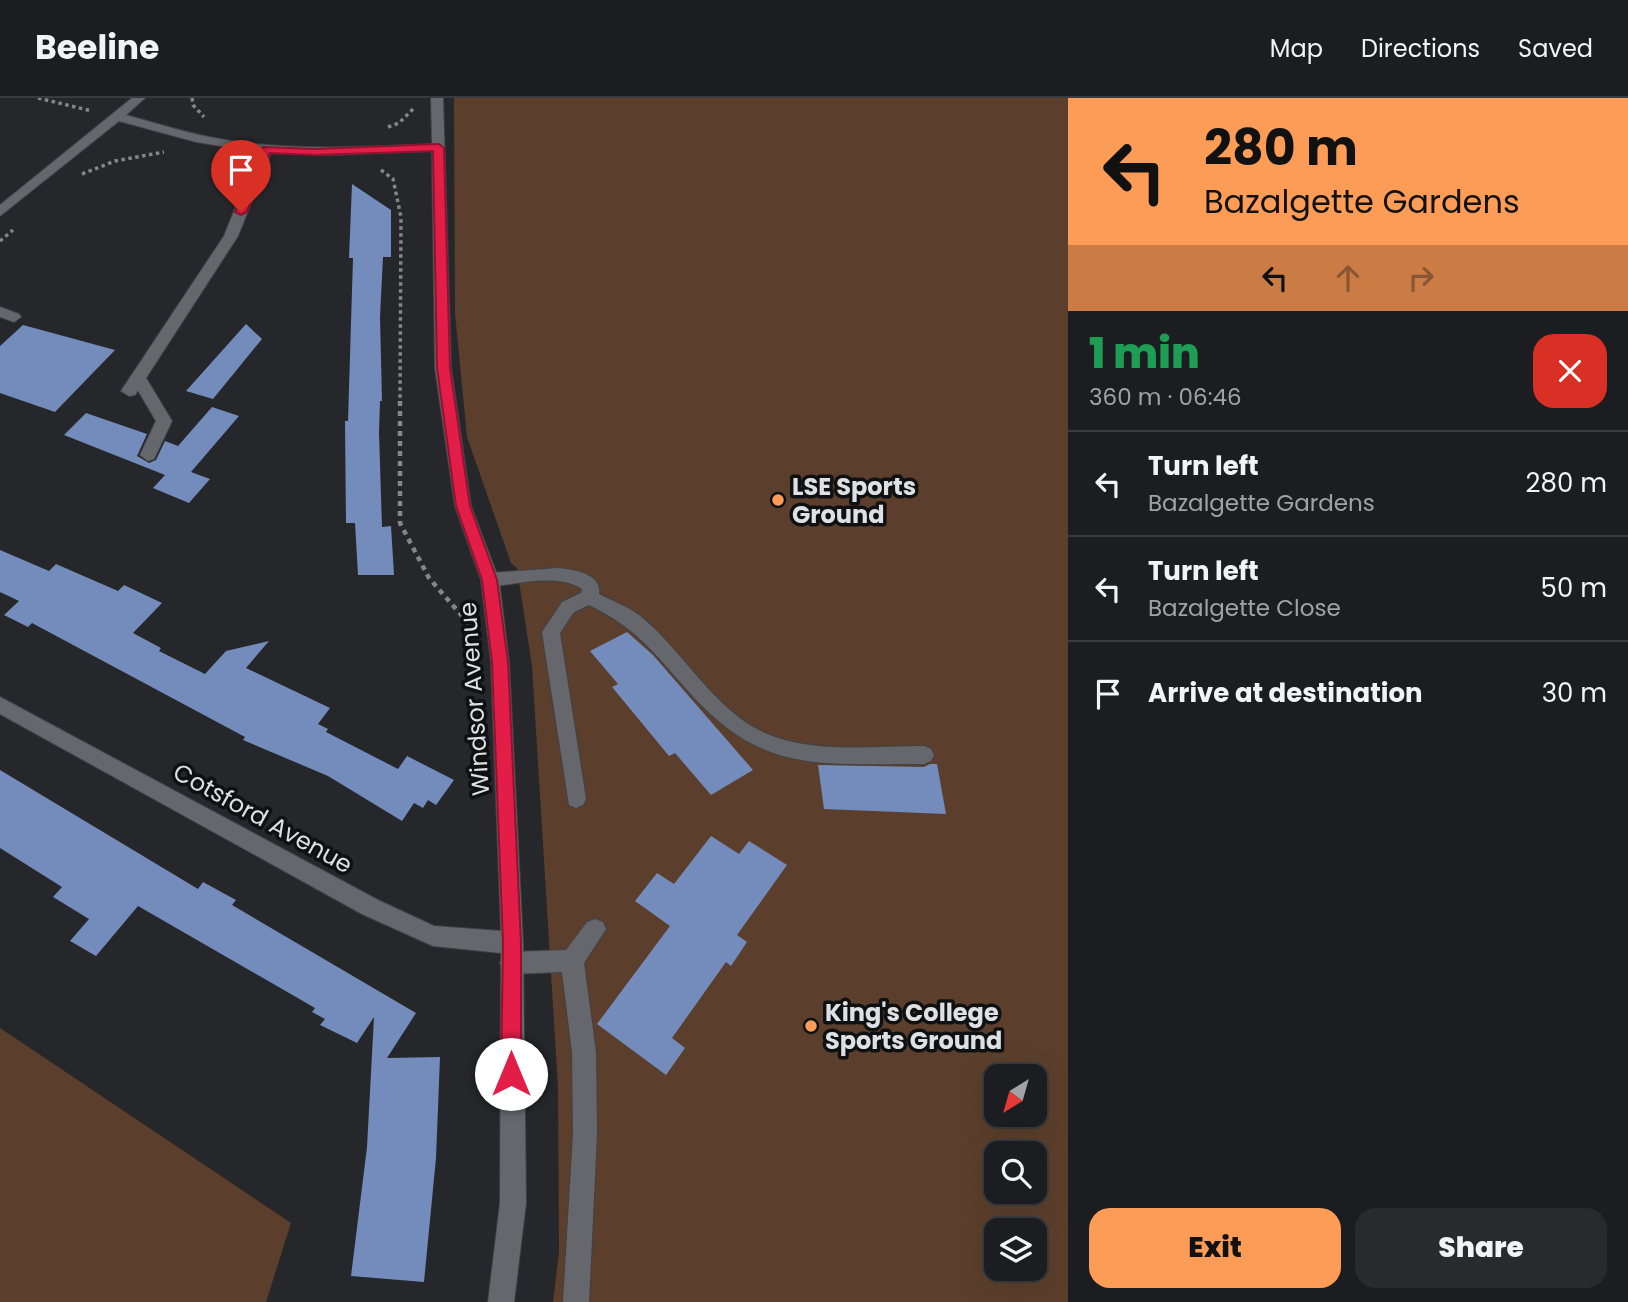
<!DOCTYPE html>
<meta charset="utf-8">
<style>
:root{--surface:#1c1d20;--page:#292a2d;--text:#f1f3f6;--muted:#a0a2a5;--line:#3a3b3e;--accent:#fd9c56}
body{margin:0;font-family:Poppins,sans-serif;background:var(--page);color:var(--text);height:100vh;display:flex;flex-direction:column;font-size:26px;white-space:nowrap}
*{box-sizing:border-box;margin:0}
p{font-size:23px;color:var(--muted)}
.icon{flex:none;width:38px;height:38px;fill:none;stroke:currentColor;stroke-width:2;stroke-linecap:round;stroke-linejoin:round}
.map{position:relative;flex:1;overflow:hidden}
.side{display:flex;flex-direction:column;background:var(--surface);width:560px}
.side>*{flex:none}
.guide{background:#fd9c56;color:#111;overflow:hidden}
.needle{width:46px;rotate:217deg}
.controls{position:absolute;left:984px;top:966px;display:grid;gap:14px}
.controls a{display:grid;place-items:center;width:63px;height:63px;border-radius:14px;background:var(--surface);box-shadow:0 7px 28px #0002,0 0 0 2px var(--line);font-size:35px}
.pin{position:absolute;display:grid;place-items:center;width:60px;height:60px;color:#fff;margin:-72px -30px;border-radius:50% 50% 50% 0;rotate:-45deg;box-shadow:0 0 7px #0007}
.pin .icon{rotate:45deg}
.me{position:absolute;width:77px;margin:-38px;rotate:0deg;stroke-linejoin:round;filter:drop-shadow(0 0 5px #0008)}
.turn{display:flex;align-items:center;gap:24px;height:147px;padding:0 21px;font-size:32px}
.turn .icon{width:91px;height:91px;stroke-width:2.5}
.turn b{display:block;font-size:49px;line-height:60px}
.lanes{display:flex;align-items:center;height:66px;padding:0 21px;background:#0003;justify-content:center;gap:35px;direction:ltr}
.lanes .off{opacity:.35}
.round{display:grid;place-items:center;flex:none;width:74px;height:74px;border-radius:21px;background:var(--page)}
.head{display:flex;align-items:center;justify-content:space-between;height:119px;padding:0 21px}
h1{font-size:42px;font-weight:800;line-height:52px;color:#1e9e55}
.primary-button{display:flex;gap:14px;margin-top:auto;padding:14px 21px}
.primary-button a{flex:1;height:80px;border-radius:21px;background:var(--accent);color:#111;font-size:28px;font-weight:800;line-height:80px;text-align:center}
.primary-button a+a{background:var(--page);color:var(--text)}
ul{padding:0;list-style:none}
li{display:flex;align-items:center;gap:21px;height:105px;padding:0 21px;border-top:2px solid var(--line)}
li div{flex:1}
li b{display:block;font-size:26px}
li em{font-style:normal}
header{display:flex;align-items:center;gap:42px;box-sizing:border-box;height:98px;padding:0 35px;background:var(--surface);border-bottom:2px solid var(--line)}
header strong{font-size:33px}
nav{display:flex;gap:38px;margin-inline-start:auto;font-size:24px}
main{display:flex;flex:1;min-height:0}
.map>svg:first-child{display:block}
</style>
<header>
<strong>Beeline</strong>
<nav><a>Map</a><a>Directions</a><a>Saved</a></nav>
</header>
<main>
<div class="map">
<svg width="1068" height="1204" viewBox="0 0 1068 1204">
<rect width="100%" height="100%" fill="#25272b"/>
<path fill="#5b3f2c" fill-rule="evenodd" d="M454,0H1068V1204H553L559,1154L558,989L532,568L517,470L511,465L467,339L455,215ZM996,978H1034V1017H996ZM996,1055H1034V1094H996ZM996,1132H1034V1171H996Z
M0,930L291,1125L266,1204H0Z"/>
<path fill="#738cbb" d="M352,86L391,112V159H383L380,219L382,303H380L379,335L382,429L391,428L394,477H358L355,425H346L345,323H348L353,160H349Z
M246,226L262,241L213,301L186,293Z
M23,227L115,252L55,314L0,295V248Z
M212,309L239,318L191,374L210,381L189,405L153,390L165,377L64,337L86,315L147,336L137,358L149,365L156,362L165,343L178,348Z
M0,452L49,473L56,466L118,493L124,487L162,505L133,535L161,550L159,553L205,576L226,553L269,543L246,570L330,610L318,626L328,631L326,634L398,671L407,658L454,682L436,707L428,702L423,710L414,705L402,723L328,678L243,642L245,639L32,525L28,529L4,517L19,503L0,494Z
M627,534L653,557L753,672L711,697L675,655L669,658L612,589L618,586L590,553Z
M930,666H937L946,716L824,711L818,667L924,669Z
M0,672L198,791L203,784L236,802L232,807L416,915L387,960L440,959L436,1060L424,1184L351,1178L367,1049L374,919L357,945L320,927L325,921L312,914L315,910L138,808L96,858L70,843L89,821L53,799L62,789L0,750Z
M711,738L739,756L749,743L787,767L737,837L747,844L731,868L726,864L672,940L685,950L666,977L597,926L670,828L635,803L657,775L674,786Z"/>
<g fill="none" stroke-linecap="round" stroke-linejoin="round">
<g stroke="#404245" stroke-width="2">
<path id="service" d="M0,209L19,216L21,219L14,224L0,219Z
M138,274L143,275L172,323L154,361L148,363L140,357L156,323L130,279Z
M558,470C574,472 602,475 599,496C614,504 632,510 645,522C688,559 719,620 775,639C821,655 876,648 924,648L931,651L934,657L931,663L924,666C821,665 764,678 689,594C654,555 638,531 589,507L574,514L560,535L586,701L583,707L576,710L569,707L542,534L562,504L581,495L582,491C558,475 516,486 490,489L484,487L481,482L484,477L490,475Z
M595,821L603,824L606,831L584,865L596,954L597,1036L589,1204H563L573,1036L572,954L562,874L511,876L503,873L500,865L503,857L511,854L566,852L587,824Z"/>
</g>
<g stroke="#404245" stroke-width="2">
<path id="minor" d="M132,0H145L126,17C159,26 192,37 226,42C294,53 363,49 432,46L431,0H443L451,270L471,408L499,482L509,564L523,845L526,1105L514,1204H488L500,1105L501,855L433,848L362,816L0,616V599L378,802L434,828L501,833L491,564L481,482L455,408L435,270L432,53L331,57L271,55L238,138L135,297L129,298L121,293L224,138L258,54L196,44L119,23L0,118V107Z"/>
</g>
<path stroke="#848689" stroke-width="3.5" stroke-dasharray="3.5 3.5" stroke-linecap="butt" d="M38,0L92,13
M192,0L193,7L204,19
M388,29L399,25L414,10
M381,72L393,81L401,119L400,305
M82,76L115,63L164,54
M0,143L13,132"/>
<path stroke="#848689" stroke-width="4.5" stroke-dasharray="5 5" stroke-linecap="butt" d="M400,303V425L429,480L470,527"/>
<use href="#service" fill="#65676c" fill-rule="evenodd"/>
<use href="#minor" fill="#65676c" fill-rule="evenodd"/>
</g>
<path fill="#e11d48" stroke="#92132f" stroke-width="2" d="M439,46L444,50L450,270L470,408L497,482L508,564L521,845V976L518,983L511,986L504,983L501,976L503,845L492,564L482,482L456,408L437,270L433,53L315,57L270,55L247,114L241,117L235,114L263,49L315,51Z"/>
<g fill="#fd9c56" stroke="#0f1012" stroke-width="2.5">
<circle cx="778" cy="402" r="7"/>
<circle cx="811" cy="928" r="7"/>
</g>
<g text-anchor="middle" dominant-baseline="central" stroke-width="7" stroke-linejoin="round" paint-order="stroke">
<g font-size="24" font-weight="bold" fill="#dfe0e3" stroke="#0f1012" text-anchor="start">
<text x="792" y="388">LSE Sports<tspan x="792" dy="28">Ground</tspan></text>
<text x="825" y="914">King's College<tspan x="825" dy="28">Sports Ground</tspan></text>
</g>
<g font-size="24" fill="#dfe0e3" stroke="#0f1012">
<text transform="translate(474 601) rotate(-94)">Windsor Avenue</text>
<text transform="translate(263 720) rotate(29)">Cotsford Avenue</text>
</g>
</g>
</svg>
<div class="controls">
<a><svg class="needle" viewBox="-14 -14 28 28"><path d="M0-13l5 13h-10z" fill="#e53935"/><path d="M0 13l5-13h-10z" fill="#a0a2a5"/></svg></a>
<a><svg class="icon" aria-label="search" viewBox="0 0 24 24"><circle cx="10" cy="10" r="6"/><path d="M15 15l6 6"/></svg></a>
<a><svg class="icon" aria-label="layers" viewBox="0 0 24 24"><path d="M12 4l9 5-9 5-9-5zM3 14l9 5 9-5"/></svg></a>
</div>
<div class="pin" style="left:241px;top:114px;background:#d93025"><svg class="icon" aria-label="arrive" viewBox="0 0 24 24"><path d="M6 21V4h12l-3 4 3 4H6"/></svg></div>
<svg class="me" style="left:511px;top:976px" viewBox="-20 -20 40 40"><circle r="19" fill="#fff"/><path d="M0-13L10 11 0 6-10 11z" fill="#e11d48"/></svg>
</div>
<section class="side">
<div class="guide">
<div class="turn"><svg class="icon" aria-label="left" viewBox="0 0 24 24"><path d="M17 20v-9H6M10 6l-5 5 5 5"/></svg><div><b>280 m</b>Bazalgette Gardens</div></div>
<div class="lanes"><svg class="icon" aria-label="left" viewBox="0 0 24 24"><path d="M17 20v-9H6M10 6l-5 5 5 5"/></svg><svg class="icon off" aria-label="ahead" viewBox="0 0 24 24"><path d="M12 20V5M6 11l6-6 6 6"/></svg><svg class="icon off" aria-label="right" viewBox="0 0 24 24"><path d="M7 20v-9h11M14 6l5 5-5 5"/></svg></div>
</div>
<div class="head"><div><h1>1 min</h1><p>360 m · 06:46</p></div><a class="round" style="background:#d93025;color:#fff"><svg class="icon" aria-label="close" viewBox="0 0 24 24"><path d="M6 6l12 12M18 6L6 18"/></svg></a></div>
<ul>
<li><svg class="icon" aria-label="left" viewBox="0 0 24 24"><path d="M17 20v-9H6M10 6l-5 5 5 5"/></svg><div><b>Turn left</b><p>Bazalgette Gardens</p></div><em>280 m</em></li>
<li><svg class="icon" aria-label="left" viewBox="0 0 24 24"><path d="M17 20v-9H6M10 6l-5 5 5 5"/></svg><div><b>Turn left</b><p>Bazalgette Close</p></div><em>50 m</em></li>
<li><svg class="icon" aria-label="arrive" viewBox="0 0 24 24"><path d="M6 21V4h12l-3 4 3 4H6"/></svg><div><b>Arrive at destination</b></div><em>30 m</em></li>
</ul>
<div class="primary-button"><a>Exit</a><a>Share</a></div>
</section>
</main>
